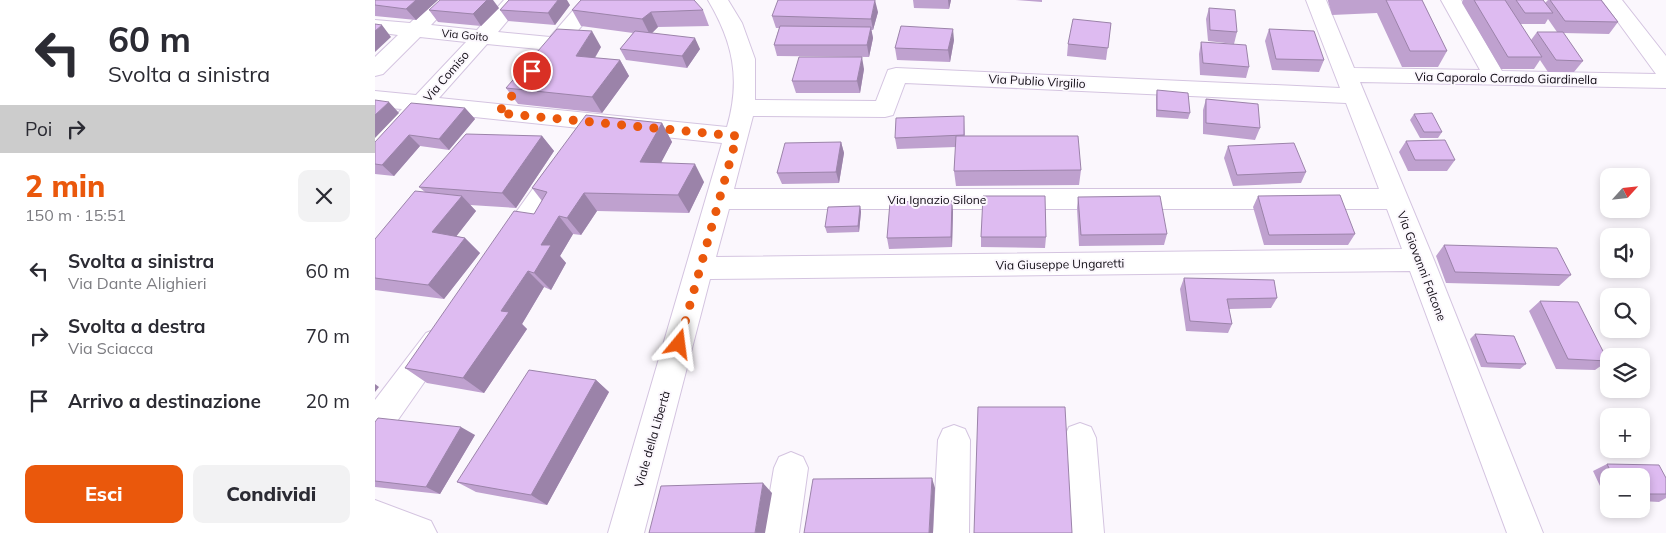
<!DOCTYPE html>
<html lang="it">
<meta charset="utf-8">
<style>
:root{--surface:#fff;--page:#f2f2f3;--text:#2b2b33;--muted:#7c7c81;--accent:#ea580c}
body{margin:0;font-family:Mulish,sans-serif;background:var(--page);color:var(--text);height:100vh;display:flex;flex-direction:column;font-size:19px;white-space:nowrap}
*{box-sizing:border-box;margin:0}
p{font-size:16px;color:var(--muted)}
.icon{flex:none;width:28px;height:28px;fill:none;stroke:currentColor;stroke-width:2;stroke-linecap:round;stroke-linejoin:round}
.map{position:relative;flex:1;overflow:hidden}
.side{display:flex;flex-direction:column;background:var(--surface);width:375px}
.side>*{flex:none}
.hud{background:#fff;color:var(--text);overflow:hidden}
.needle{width:32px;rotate:63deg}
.tools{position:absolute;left:1225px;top:168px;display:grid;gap:10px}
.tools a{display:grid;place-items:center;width:50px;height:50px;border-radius:10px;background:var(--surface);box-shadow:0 2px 8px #0003;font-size:25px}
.pin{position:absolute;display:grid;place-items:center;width:42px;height:42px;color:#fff;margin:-21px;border:2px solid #fff;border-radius:50%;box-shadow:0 1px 5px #0007}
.me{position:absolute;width:55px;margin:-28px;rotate:16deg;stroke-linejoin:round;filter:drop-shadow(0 0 4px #0008)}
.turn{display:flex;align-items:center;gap:18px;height:105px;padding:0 25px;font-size:22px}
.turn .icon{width:65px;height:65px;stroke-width:2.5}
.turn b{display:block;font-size:35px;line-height:42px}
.then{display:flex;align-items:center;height:48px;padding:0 25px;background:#0003;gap:10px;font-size:19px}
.round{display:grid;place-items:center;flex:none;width:52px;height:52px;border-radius:10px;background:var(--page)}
.headline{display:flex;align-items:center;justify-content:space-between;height:85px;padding:0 25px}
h1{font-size:30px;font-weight:800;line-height:38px;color:var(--accent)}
.primary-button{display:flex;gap:10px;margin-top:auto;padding:10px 25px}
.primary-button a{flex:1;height:58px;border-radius:10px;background:var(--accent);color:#fff;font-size:20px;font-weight:800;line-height:58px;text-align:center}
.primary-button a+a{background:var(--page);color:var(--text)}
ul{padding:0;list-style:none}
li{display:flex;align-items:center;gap:15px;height:65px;padding:0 25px}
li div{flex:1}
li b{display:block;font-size:19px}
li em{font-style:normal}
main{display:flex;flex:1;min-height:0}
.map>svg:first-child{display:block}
</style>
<main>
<section class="side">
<div class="hud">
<div class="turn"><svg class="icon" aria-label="left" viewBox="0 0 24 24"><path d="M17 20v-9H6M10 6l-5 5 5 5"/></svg><div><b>60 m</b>Svolta a sinistra</div></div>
<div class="then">Poi<svg class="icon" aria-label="right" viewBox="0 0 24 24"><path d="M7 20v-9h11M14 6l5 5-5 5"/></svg></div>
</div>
<div class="headline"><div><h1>2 min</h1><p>150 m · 15:51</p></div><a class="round"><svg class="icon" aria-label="close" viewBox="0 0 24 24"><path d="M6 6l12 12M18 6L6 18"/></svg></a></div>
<ul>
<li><svg class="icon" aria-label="left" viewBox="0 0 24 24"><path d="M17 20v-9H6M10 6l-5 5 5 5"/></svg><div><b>Svolta a sinistra</b><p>Via Dante Alighieri</p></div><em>60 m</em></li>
<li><svg class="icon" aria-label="right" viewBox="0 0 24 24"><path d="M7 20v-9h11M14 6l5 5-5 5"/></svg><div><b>Svolta a destra</b><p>Via Sciacca</p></div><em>70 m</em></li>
<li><svg class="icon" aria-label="arrive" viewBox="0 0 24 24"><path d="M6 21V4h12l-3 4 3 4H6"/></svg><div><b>Arrivo a destinazione</b></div><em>20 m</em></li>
</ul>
<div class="primary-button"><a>Esci</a><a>Condividi</a></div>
</section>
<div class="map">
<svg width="1291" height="533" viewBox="0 0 1291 533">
<rect width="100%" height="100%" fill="#fbf7fd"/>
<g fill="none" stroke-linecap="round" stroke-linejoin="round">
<g stroke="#d4c4e0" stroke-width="2">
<path id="minor" d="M59,0H80L56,25L102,30L129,0H150L123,32L175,37L207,0H228L177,62L169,64L161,62L158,57L164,49L112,44L64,98L352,127C366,79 358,42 333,0H353L367,23L380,59V100L501,101L513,70L521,68L965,88L931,0H951L979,68L1105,70L1066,0H1086L1127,71L1281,74L1227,0H1247L1291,56V88L985,82L1059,260L1168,533H1132L1035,271L335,279L269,533H233L347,143L52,112L9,157L0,160V136L27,109L0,107V91L41,95L91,42L45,37L8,74L0,76V57L23,35L0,32V20L35,23ZM530,83L971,103L1004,189H359L378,116L510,117L518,115ZM354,209H1012L1027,249L341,257Z
M186,159L195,162L198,168L195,174L142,250L133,254L124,250L120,243L124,236L177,162Z
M61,329L71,333L76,342L71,351L11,437L0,441V400L51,333Z
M705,423L716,427L721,438L729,533H693L689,438L694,427Z
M579,425L590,429L595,440L594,533H558L563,440L568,429Z
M416,452L428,457L433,468L424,533H388L399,468L404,457Z
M0,500L56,521L62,533H0Z"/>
</g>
<use href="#minor" fill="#fff" fill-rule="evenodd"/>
</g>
<path fill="#bfa1cf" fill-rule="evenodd" d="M0,0H63L41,20L0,16Z
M538,0H576L574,9L539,8Z
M641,0H667V2Z
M953,0H1047L1072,51L1063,67H1027L1002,13L957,15L953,1Z
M1088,0H1168L1170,3L1173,0H1226L1243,22L1234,34L1188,33L1208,61L1199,72H1173L1165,60L1159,69H1126L1087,3ZM1173,19L1182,32H1162L1156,40L1145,24H1170Z
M195,5L180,25L133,21L125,10Z
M124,8L106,26L63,22L54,10Z
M834,8L862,32L859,44L833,41L831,19Z
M197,10H328L334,26L283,27L277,33L325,49L312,68L251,60L245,49L258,33L206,26Z
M503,12L498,30H496L498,38L494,57L402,56L399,45L404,28H401L397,16Z
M736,23L731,60L692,56L693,44Z
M894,29L949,60L944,72L897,70L890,41Z
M579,40L575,62L522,60L520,48Z
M826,42L874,67L871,78L825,75L824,54Z
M226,47L220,58L245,60L254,76L227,113L143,104L131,88Z
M489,69L485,93H421L417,81Z
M782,90L815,113L813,119L781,117V97Z
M831,99L885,128L880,140L828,134V110Z
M90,108L100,119L74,150L45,146L19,176L0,174V142Z
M1039,114L1067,132L1063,138H1045L1035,120Z
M589,116L590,136L706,170L704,185L581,186L579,171L581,147L522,149L520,138Z
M287,123L297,142L286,162L329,182L314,213L222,211L206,235L198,234L185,256L191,263L176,290L169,287L147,324L152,329L109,393L52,383L30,368L159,214L167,201L157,188Z
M167,136L179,151L141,208L95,205L101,211L81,236L90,238L105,253L69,299L0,290V239L50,192L44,187Z
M1031,141L1080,160L1072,171H1033L1024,152Z
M466,142L469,153L464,183L407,184L402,173Z
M853,146L931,172L926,183L858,186L849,158Z
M883,196L980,234L973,245H889L878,207Z
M703,197L792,234L789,245L704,246L702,208Z
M485,206L486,212L484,232L452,233L450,227Z
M578,211L577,247L514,249L512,238Z
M606,237H671L670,248L606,247Z
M1069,245L1196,275L1184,286L1071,283L1061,256Z
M809,278L902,298L896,308L854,309L857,324L853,333L811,331L805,289Z
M1165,301L1233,361L1220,370L1181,369L1154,311Z
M1100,334L1151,364L1145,369L1106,367L1095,339Z
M221,380L234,392L172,505L101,492L82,482Z
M0,422L100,435L65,494L0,487Z
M1232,464L1291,478V498L1284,502L1266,501V476H1234V501H1232L1218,471Z"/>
<path fill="#9b83a9" d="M41,0H63L41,20L31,9Z
M112,0H118L124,8L106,26L98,14Z
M183,0H192L195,5L180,25L173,13Z
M500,0L503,12L498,30L496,19Z
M573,0H576L574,9Z
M276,12L283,27L275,35L267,19Z
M7,25L16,37L0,52V31Z
M496,27L498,38L494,57L492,45Z
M578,29L579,40L575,62L573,50Z
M217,31L226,47L211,72L201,56Z
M320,38L325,49L312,68L307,56Z
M487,57L489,69L485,93L482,81Z
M245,60L254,76L227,113L217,97Z
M14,102L24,113L0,138V115Z
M90,108L100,119L74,150L64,139Z
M287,123L297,142L277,180L265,162Z
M34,135L45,146L19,176L7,165Z
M167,136L179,151L141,208L127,193Z
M466,142L469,153L464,183L461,172Z
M320,164L329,182L314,213L303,195Z
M209,193L222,211L206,235L192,218Z
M87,196L101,211L73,247L57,232Z
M577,201L578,211L577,247L576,237Z
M485,206L486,212L484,232L483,226Z
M184,216L198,234L185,256L191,263L176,290L159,273L166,245Z
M90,238L105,253L69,299L53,285Z
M153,271L169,287L147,324L152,329L109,393L88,378L126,311Z
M221,380L234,392L172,505L156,495Z
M0,384L4,387L0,392Z
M86,427L100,435L65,494L51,487Z
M557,478L560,488L558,533H554Z
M388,483L397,493L390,533H380Z"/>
<path fill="#debbf1" stroke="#9b83a9" d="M0,0H41L31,9L0,5Z
M65,0H112L98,14L54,10Z
M134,0H183L173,13L125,10Z
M206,0H319L328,10L276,12L267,19L197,10Z
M403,0H500L496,19L397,16Z
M1011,0H1047L1072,51H1035Z
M1099,0H1130L1167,57H1133Z
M1141,0H1168L1178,13H1150Z
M1175,0H1226L1243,22L1190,21Z
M834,8L860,10L862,32L835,30Z
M698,19L736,23L733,48L693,44Z
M0,24L7,25L0,31Z
M405,26L496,27L492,45H399Z
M526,26L578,29L573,50L520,48Z
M182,29L217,31L201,56L245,60L217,97L131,88Z
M894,29L939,31L949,60L901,59Z
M260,31L320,38L307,56L245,49Z
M1162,32H1188L1208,61L1181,60Z
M826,42L871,45L874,67L828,63Z
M424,57H487L482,81H417Z
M782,90L813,93L815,113L782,110Z
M831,99L883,104L885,128L831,123Z
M0,100L14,102L0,115Z
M36,103L90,108L64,139L34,135L7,165L0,164V142Z
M1057,113L1067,132H1049L1039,114Z
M211,115L287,123L265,162L320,164L303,195L209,193L192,218L184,216L166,245H176L159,273L153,271L126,311L134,312L88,378L30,368L139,211L159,214L172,192L157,188Z
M589,116V135L520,138L521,118Z
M91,134L167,136L127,193L44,187Z
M581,136H703L706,170L579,171Z
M1070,140L1080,160H1040L1031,141Z
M466,142L461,172L402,173L410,143Z
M919,143L931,172L862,175L853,146Z
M40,191L87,196L57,232L90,238L53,285L0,278V239Z
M965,195L980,234L894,235L883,196Z
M608,196H670L671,237H606Z
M785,196L792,234L706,235L703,197Z
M577,201L576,237L512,238L515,202Z
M485,206L483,226L450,227L453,207Z
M1069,245L1182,248L1196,275L1080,272Z
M809,278L899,280L902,298L852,299L857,324L815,321Z
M1165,301L1203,302L1233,361L1193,359Z
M1100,334L1139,336L1151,364L1112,363Z
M154,370L221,380L156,495L82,482Z
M603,407H690L697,533H599Z
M3,418L86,427L51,487L0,481V422Z
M1232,464L1284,465L1291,478V494H1266V476H1238Z
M557,478L554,533H429L438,479Z
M388,483L380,533H274L286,486Z"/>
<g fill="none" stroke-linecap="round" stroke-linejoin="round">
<path stroke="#ea580c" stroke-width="9" stroke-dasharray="0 16.2" d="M157,71L123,113L362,136L304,344"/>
</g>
<g text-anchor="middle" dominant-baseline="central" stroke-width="4" stroke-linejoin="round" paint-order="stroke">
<g font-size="11" fill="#0f0a13" stroke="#fbf7fd">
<text transform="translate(90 35) rotate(5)">Via Goito</text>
</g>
<g font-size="12" fill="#0f0a13" stroke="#fbf7fd">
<text transform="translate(71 76) rotate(-49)">Via Comiso</text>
<text transform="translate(1131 78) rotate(1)">Via Caporalo Corrado Giardinella</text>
<text transform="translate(662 81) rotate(3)">Via Publio Virgilio</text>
<text x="562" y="199">Via Ignazio Silone</text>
<text transform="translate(685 264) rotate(-1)">Via Giuseppe Ungaretti</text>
<text transform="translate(1047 266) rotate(69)">Via Giovanni Falcone</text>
<text transform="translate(277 439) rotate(-74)">Viale della Libertà</text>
</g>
</g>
</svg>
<div class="tools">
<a><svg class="needle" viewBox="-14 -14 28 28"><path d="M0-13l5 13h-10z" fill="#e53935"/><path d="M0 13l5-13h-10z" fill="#7c7c81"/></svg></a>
<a><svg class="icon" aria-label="sound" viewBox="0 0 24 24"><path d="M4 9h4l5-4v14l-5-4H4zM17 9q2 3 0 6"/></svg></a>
<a><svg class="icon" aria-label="search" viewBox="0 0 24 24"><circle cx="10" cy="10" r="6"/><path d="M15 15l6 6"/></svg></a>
<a><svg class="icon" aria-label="layers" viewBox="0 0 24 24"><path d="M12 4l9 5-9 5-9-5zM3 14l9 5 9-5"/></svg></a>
<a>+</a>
<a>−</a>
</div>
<div class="pin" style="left:157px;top:71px;background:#d93025"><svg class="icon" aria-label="arrive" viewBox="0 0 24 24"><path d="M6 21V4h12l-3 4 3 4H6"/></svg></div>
<svg class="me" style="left:304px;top:344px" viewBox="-20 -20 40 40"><path d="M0-17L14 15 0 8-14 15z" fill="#ea580c" stroke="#fff" stroke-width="4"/></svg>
</div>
</main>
